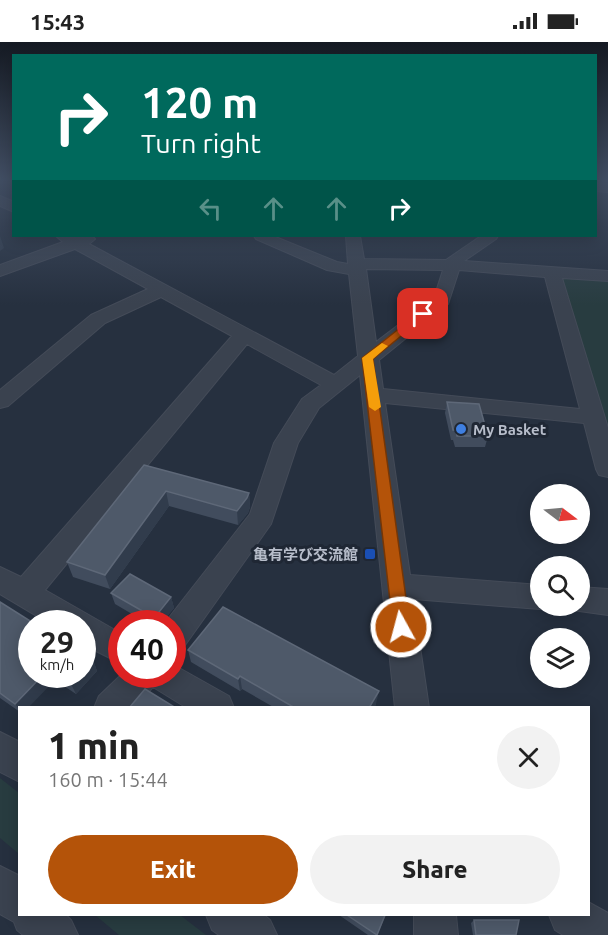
<!DOCTYPE html>
<meta charset="utf-8">
<style>
:root{--surface:#fff;--page:#f2f2f2;--text:#222;--muted:#767676;--accent:#b45309}
body{margin:0;font-family:Ubuntu,"Noto Sans JP",sans-serif;background:var(--page);color:var(--text);height:100vh;display:flex;flex-direction:column;font-size:22px;white-space:nowrap}
*{box-sizing:border-box;margin:0}
p{font-size:20px;color:var(--muted)}
.icon{flex:none;width:33px;height:33px;fill:none;stroke:currentColor;stroke-width:2;stroke-linecap:round;stroke-linejoin:round}
.map{position:relative;flex:1;overflow:hidden}
.sheet{position:absolute;left:18px;top:664px;width:572px;height:210px;display:flex;flex-direction:column;background:var(--surface);border-radius:0px;box-shadow:0 3px 15px #0003}
.sheet>*{flex:none}
.guide{position:absolute;left:12px;top:12px;width:585px;height:183px;border-radius:0px;box-shadow:0 3px 15px #0003;background:#00695c;color:#fff;overflow:hidden}
.needle{width:39px;rotate:106deg}
.buttons{position:absolute;left:530px;top:442px;display:grid;gap:12px}
.buttons a{display:grid;place-items:center;width:60px;height:60px;border-radius:50%;background:var(--surface);box-shadow:0 3px 15px #0003;font-size:30px}
.speed{position:absolute;left:18px;top:568px;display:flex;gap:12px;font-size:30px;font-weight:700;text-align:center}
.speed>*{display:grid;place-content:center;width:78px;height:78px;border-radius:50%;background:var(--surface);box-shadow:0 3px 15px #0003;line-height:1}
.speed small{font-size:15px;font-weight:400}
.speed .limit{border:9px solid #d22;background:#fff;color:#111}
.pin{position:absolute;display:grid;place-items:center;width:51px;height:51px;color:#fff;margin:-26px;border-radius:12px;box-shadow:0 3px 9px #0006}
.me{position:absolute;width:66px;margin:-33px;rotate:353deg;stroke-linejoin:round;filter:drop-shadow(0 0 4px #0008)}
.turn{display:flex;align-items:center;gap:21px;height:126px;padding:0 30px;font-size:27px}
.turn .icon{width:78px;height:78px;stroke-width:2.5}
.turn b{display:block;font-size:42px;line-height:51px}
.lanes{display:flex;align-items:center;height:57px;padding:0 30px;background:#0003;justify-content:center;gap:30px;direction:ltr}
.lanes .off{opacity:.35}
.round{display:grid;place-items:center;flex:none;width:63px;height:63px;border-radius:32px;background:var(--page)}
.overview{display:flex;align-items:center;justify-content:space-between;height:102px;padding:0 30px}
h1{font-size:36px;font-weight:800;line-height:45px}
.action{display:flex;gap:12px;margin-top:auto;padding:12px 30px}
.action a{flex:1;height:69px;border-radius:36px;background:var(--accent);color:#fff;font-size:24px;font-weight:800;line-height:69px;text-align:center}
.action a+a{background:var(--page);color:var(--text)}
.status{display:flex;justify-content:space-between;align-items:center;height:42px;padding:0 30px;background:var(--surface);direction:ltr}
.status svg{height:16px;fill:currentColor}
.map>svg:first-child{display:block}
</style>
<div class="status"><b>15:43</b><svg viewBox="0 0 49 12"><path d="M0 12V9h3v3zM5 12V6h3v6zM10 12V3h3v9zM15 12V0h3v12zM26 1h20v11H26zM47 4h2v5h-2z"/></svg></div>
<div class="map">
<svg width="608" height="893" viewBox="0 0 608 893">
<rect width="100%" height="100%" fill="#26303f"/>
<path fill="#283c40" d="M566,235L608,238V399L558,238Z
M0,736L19,751V812L0,796Z
M95,873H180L206,893H119Z"/>
<g fill="none" stroke-linecap="round" stroke-linejoin="round">
<g stroke="#444b58" stroke-width="2">
<path id="minor" d="M596,141L608,142V150L596,149Z
M0,154L14,160V170L0,164Z
M56,194H92L95,197L89,202L334,333L358,314L349,232L327,228L256,197L254,194H273L337,220L348,222L346,194H360L364,217L446,218L481,194H498L496,197L464,219L608,229V239L562,236L608,386V435L599,433L596,427L584,381L385,361L410,533L540,543V564H550L540,567L413,557L429,666H395L360,333L319,366L298,401L271,482L183,606L172,610V582H164L250,472L274,401L302,357L321,343L247,302L45,548L122,592V622L82,602V582H50L0,552V525L21,535L232,294L161,255L105,281L8,364L0,366V348L91,273L148,247L75,207L0,234V223L63,200ZM366,227L443,228L434,256L376,300ZM459,228L545,235L580,367L383,347L379,318L448,262Z
M579,545L608,547V573L579,569L568,566V564H579Z
M172,622L229,654L234,666H187L153,645L134,666H94L99,654L122,632L172,633Z
M0,690L20,700V740L0,730Z
M0,824L20,834V873H66L71,878L78,893H23L17,888L14,880L0,872Z
M588,860L608,871V893H563L555,888L549,873H588Z
M206,873H264L270,878L277,893H219L212,888Z
M414,873H456L458,893H414Z"/>
</g>
<use href="#minor" fill="#3a424f" fill-rule="evenodd"/>
</g>
<path fill="#414c5d" d="M596,138H608V140L596,139V140Z
M447,360L488,394L485,405H455L453,398H451L445,371Z
M144,423L249,451L250,465L248,471L238,483L169,464L110,547L73,535L67,520Z
M111,551L171,555L174,566L163,579L164,582H149L115,562Z
M0,560L32,633H82L93,618L97,629L76,652L55,638L20,666V670L0,656Z
M188,608L376,662L374,666H275L242,647L240,649L191,620Z
M339,873H386L377,893H368Z
M474,878L516,893H473L471,881Z"/>
<path fill="#313c4c" d="M0,194L4,206L0,209Z
M166,449L169,464L110,547L105,533Z
M249,451L250,465L248,471L238,483L237,469Z
M171,555L174,566L163,579L164,582H159L158,578L159,570Z
M93,618L97,629L76,652L71,642L79,633H82V629Z
M43,633H52L55,638L28,666H20V668L15,662Z
M240,634L242,647L240,649L238,637Z
M379,649L376,662L374,666H369Z"/>
<path fill="#4e5969" stroke="#5e6878" stroke-width="1.5" d="M447,360L479,362L488,394H457L456,388H453Z
M144,423L249,451L247,456L237,469L166,449L105,533L67,520Z
M130,532L171,555L159,570L162,574L158,578L111,551Z
M0,560L35,582H32V633H43L15,662L0,651Z
M223,565L379,649L369,666H295L240,634L238,637L188,608Z
M82,612L93,618L82,629Z
M58,633H79L71,642Z
M145,647L176,666H129Z
M347,873H385L377,893Z
M474,878H519L516,893H476Z"/>
<linearGradient id="sky" x2="0" y2="1"><stop stop-color="#151a23"/><stop offset="0.52" stop-color="#414e63"/><stop offset="1" stop-color="#414e63" stop-opacity="0"/></linearGradient>
<rect width="608" height="263" fill="url(#sky)"/>
<path fill="#b45309" stroke="#753606" stroke-width="1.5" d="M420,270L428,272L373,317L410,585L407,590L401,592L396,590L393,585L362,316Z"/>
<path fill="#f59e0b" d="M382,301L388,304L373,317L381,365L375,369L369,365L362,316Z"/>
<circle fill="#3f7fe0" stroke="#1f2734" stroke-width="2" cx="461" cy="387" r="6"/>
<rect fill="#1a4fb4" stroke="#1f2734" stroke-width="2" x="364" y="506" width="12" height="12" rx="3"/>
<g text-anchor="middle" dominant-baseline="central" stroke-width="6" stroke-linejoin="round" paint-order="stroke">
<g font-size="15" font-weight="bold" fill="#b7bdca" stroke="#1f2734" text-anchor="start">
<text x="473" y="387">My Basket</text>
<text x="358" y="512" text-anchor="end">亀有学び交流館</text>
</g>
</g>
</svg>
<div class="buttons">
<a><svg class="needle" viewBox="-14 -14 28 28"><path d="M0-13l5 13h-10z" fill="#e53935"/><path d="M0 13l5-13h-10z" fill="#767676"/></svg></a>
<a><svg class="icon" aria-label="search" viewBox="0 0 24 24"><circle cx="10" cy="10" r="6"/><path d="M15 15l6 6"/></svg></a>
<a><svg class="icon" aria-label="layers" viewBox="0 0 24 24"><path d="M12 4l9 5-9 5-9-5zM3 14l9 5 9-5"/></svg></a>
</div>
<div class="speed"><div>29<small>km/h</small></div><div class="limit">40</div></div>
<div class="pin" style="left:423px;top:272px;background:#d93025"><svg class="icon" aria-label="arrive" viewBox="0 0 24 24"><path d="M6 21V4h12l-3 4 3 4H6"/></svg></div>
<svg class="me" style="left:401px;top:585px" viewBox="-20 -20 40 40"><circle r="17" fill="#b45309" stroke="#fff" stroke-width="3"/><path d="M0-11L8 9 0 5-8 9z" fill="#fff"/></svg>
<div class="guide">
<div class="turn"><svg class="icon" aria-label="right" viewBox="0 0 24 24"><path d="M7 20v-9h11M14 6l5 5-5 5"/></svg><div><b>120 m</b>Turn right</div></div>
<div class="lanes"><svg class="icon off" aria-label="left" viewBox="0 0 24 24"><path d="M17 20v-9H6M10 6l-5 5 5 5"/></svg><svg class="icon off" aria-label="ahead" viewBox="0 0 24 24"><path d="M12 20V5M6 11l6-6 6 6"/></svg><svg class="icon off" aria-label="ahead" viewBox="0 0 24 24"><path d="M12 20V5M6 11l6-6 6 6"/></svg><svg class="icon" aria-label="right" viewBox="0 0 24 24"><path d="M7 20v-9h11M14 6l5 5-5 5"/></svg></div>
</div>
<section class="sheet">
<div class="overview"><div><h1>1 min</h1><p>160 m · 15:44</p></div><a class="round"><svg class="icon" aria-label="close" viewBox="0 0 24 24"><path d="M6 6l12 12M18 6L6 18"/></svg></a></div>
<div class="action"><a>Exit</a><a>Share</a></div>
</section>
</div>
